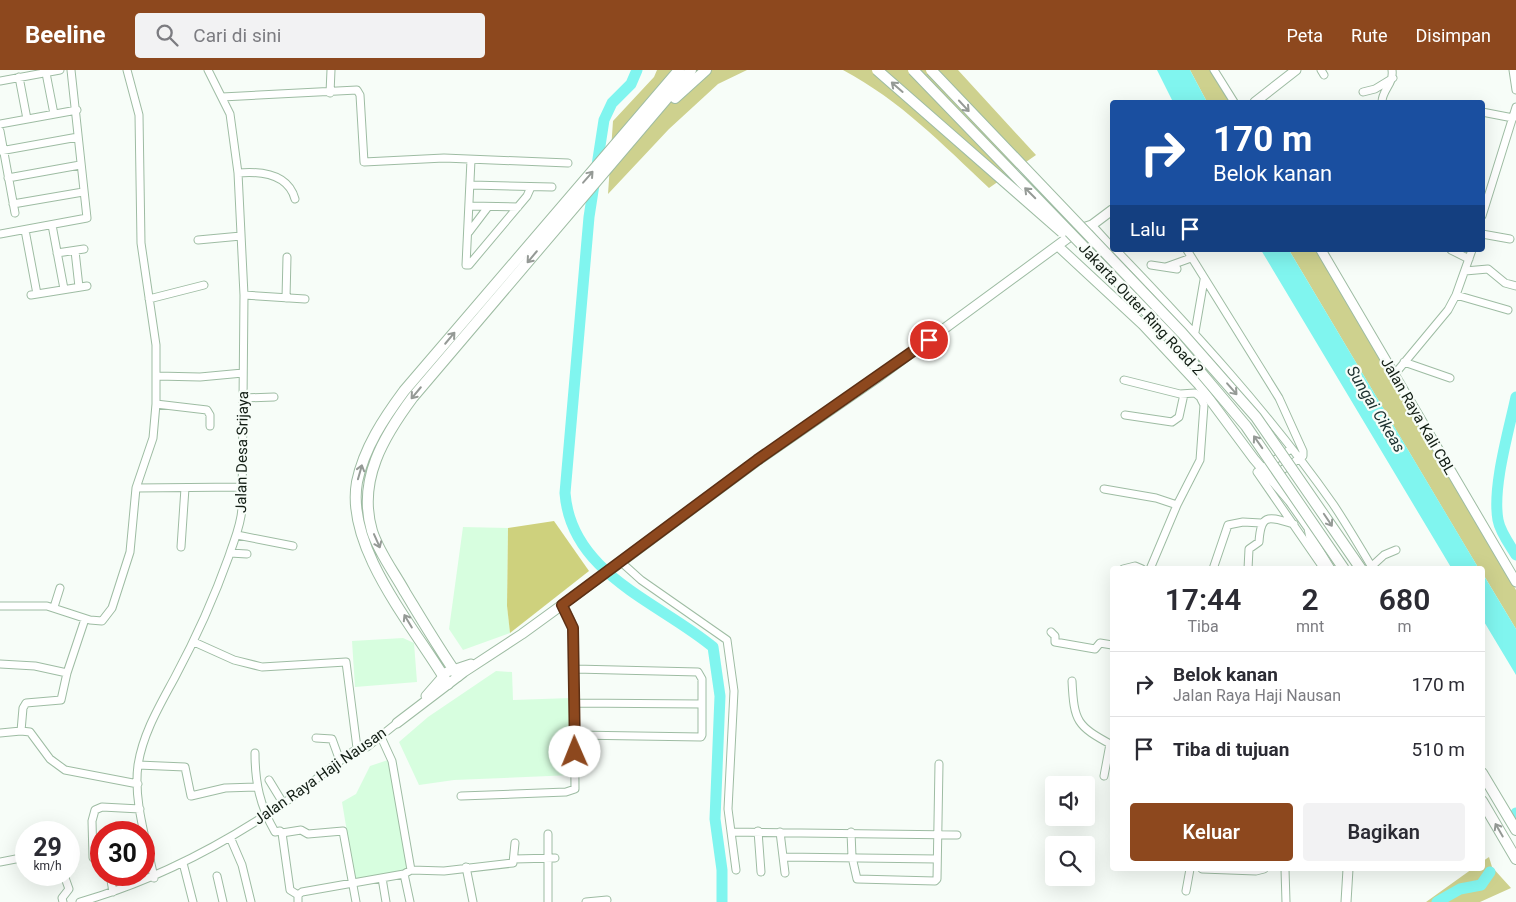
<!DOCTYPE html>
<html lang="id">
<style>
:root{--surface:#fff;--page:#f2f2f3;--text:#2b2b33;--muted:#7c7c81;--line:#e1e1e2;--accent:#8d481e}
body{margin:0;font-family:Roboto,sans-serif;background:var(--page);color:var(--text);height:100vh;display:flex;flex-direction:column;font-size:19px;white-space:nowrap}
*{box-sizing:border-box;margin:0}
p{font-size:16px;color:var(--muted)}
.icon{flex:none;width:28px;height:28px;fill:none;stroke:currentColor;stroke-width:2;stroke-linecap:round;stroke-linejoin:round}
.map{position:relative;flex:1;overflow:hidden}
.panel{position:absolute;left:1110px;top:496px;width:375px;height:305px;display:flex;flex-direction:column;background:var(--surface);border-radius:5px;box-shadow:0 5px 20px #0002}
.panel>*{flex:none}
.top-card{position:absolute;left:1110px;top:30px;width:375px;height:152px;border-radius:5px;box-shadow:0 5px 20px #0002;background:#1a4fa0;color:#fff;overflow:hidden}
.buttons{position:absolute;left:1045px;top:706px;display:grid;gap:10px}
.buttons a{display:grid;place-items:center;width:50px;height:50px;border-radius:5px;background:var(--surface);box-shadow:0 5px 20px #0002;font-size:25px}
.speed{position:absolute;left:15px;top:751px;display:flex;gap:10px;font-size:25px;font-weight:700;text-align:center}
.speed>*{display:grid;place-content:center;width:65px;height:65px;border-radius:50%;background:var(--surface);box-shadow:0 5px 20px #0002;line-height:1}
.speed small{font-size:12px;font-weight:400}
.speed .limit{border:8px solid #d22;background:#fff;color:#111}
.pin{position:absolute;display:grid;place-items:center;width:42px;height:42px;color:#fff;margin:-21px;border:2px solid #fff;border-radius:50%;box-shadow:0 1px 5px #0007}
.me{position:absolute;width:55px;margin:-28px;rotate:359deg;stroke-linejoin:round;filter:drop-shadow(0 0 4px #0008)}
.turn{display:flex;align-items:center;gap:18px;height:105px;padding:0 20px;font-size:22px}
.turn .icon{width:65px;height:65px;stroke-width:2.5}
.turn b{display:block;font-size:35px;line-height:42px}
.then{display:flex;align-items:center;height:48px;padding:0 20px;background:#0003;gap:10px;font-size:19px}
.eta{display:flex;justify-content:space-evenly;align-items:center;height:85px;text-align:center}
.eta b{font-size:30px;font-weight:600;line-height:35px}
.primary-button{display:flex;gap:10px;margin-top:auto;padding:10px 20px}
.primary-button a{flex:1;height:58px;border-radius:5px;background:var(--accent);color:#fff;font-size:20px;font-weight:600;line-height:58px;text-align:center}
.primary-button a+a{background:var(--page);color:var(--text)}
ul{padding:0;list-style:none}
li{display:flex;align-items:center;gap:15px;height:65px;padding:0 20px;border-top:1px solid var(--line)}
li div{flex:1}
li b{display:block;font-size:19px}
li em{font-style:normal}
header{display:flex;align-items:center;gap:30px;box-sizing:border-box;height:70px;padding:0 25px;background:var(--accent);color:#fff}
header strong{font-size:24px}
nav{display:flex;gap:28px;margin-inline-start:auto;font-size:18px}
.search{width:350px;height:45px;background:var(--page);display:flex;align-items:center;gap:12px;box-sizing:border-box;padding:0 18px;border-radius:5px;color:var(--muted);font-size:19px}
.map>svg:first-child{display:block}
</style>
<header>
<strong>Beeline</strong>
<div class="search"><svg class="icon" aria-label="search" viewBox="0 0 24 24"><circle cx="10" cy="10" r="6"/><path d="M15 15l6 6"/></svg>Cari di sini</div>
<nav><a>Peta</a><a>Rute</a><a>Disimpan</a></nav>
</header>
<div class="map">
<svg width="1516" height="832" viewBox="0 0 1516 832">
<rect width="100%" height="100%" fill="#f7fdf8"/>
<path fill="#d7fedf" d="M463,457L508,458L507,536L510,563L463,580L449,559Z
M403,568L414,573L417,612L355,617L352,571Z
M496,601L512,602L513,630L571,628L573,705L454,710L419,715L399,672L428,647Z
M388,690L408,799L355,810L342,732L356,724L370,696Z"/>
<path fill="#ced18e" d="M657,0H747L718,14L669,59L608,124L613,51L654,7Z
M843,0H958L1036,85L989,118C942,74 901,31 843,0Z
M1190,0H1213L1233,32H1207Z
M1289,180H1321L1468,431L1516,520V559L1483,504L1482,499H1479L1461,469Z
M1489,787L1492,797L1511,818L1480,832H1426L1472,799H1482L1483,791Z"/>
<path fill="#ced17d" d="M554,451L589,501L510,563L507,536L508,458Z"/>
<path fill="#80f5ef" d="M1157,0H1190L1207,32H1173Z
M1261,180H1289L1479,499H1452Z
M1483,504L1516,559V605L1483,550Z"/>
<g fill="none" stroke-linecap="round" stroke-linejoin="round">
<path stroke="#80f5ef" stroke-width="11" d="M637,0L631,14L612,33L604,50L589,147L565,423C571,504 659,532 713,577L720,626L715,749L722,800V832
M1516,327C1509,360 1492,417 1498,450C1500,462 1510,475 1516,485
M1515,745L1516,743
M1437,832L1460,819L1481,815L1490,802"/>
<g stroke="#9ebca3" stroke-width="9">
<path id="minor" d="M1214,0L1234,32
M1321,0L1324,5
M1513,0L1516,20
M46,3L54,44
M19,7L27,49
M0,11L60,0
M1363,22L1375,19L1393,8
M330,23L331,0
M222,27L357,20L360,25L364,92L444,88L568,93
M1382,32C1382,20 1394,14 1392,0
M1482,42L1513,48
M0,54L77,40
M0,61L15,143
M0,81L78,67
M238,103C261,101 288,104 295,129
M8,108L80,95
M471,115L552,117
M13,134L83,122
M470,136L518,137
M1482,146L1516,37
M52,155L64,219
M1092,155L1112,177
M25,160L37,224
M469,162L488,137
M0,164L87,148L71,0
M1482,164L1510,169
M198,170L241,166
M1116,180C1193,260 1269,343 1333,434C1347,455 1360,477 1373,499
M1187,180L1279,328L1303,381V386L1264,412
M1451,180L1469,189
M75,181L79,217
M57,183L84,179
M466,195L471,90
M466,195H469L527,126L531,117
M1151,195L1177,199
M1166,197L1191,188
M1465,201L1488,199L1505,213L1516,216
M31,225L87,216
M244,225L305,229
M1456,225L1508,240
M286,228L287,187
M149,229L204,215
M1195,262L1204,210
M1404,292L1450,308
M1394,305L1448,240L1456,225L1472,180
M157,306L200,307L243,303
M1124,310L1180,324L1195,323L1200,327L1204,335L1200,390L1177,435L1150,499
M243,328L274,327
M156,334L207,340L210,345V356
M1125,345L1172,352L1179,347L1184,324
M1291,379L1257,402L1324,499
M136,418L242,417
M1104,419L1156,428L1177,435
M237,465L293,476
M181,477L185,418
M230,483L247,484
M621,492L641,510L727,570L734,621L728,739L736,800
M1372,496L1384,485L1396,480
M1123,499L1135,496L1142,499
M1213,499L1228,455L1243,452L1261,453
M1248,499L1249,479L1259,472C1261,442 1269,447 1294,454
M0,536H47L90,550L102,551L112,538L130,482L136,418L153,368L156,334V275L141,173L139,45L127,0
M54,537L60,518
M1051,562L1055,566V572L1095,579L1100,573L1112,575
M194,572L234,590L262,597L346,592L357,678
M0,594L35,596L67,603
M575,599L698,602L702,609V665L701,667L575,665
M1072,611C1074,652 1077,656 1112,675
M574,633L701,634
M21,661L30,662L50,689L65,700L138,714
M0,663L21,661L23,638L26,633L61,630L67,603L85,549
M381,667L392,691L411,800
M316,668L332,669L340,691
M255,683C255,713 260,736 275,762L280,761L282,763L290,820L298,825
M138,695L185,697L191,726L225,718L257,717
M1104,706L1110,674
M269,710L283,733
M461,726L566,722L575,719L574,571L571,551L563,535
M758,761L761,802
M732,762L957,765
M780,762L785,803
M851,762L852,787L857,809L935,811L937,809L939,694
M282,763L301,760L308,764L343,761L356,832
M230,767L242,795L251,832
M783,787L937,789
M514,789L555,788
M0,792L26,787
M101,792L93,788L92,751L95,740L102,737L140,739
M183,793L193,832
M466,797L473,832
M1202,799L1256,801L1264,799
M1285,799L1286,832
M404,804L410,832
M110,805L113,822
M217,806L223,832
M154,808C147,772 133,731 138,695C143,663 160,635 175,607C196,568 214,528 229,486C234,470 241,456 242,438L244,225L238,103L230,44L208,0
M382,808L386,832
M1186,821L1190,799
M63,832L62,828L69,819L64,805
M80,832C154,811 221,776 284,733C310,715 334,694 361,676L367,677L397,653
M298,832V825L302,822L404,804L411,800L444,801L513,793L515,773
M548,832V764
M586,832L607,830"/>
</g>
<g stroke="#9ebca3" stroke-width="11">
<path id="major" d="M1255,32L1296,0
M1059,177L1143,255L1199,315L1254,389L1290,431L1309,458L1311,468L1330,499
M1321,180L1516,512
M426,626L447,602L471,594
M397,653L464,602L522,564L621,492L757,391L877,308L1080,159L1092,155L1112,140
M1346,832L1348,799"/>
</g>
<g stroke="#9ebca3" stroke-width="12">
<path id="highway" d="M675,28L706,0
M458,606C439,579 422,550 405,522C394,502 379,483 372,461C357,410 384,366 413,327L691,0
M448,614C416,559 345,479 357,412C364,378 384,348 404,321L679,0
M1482,703L1516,760
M1482,731L1516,789"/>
</g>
<use href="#minor" stroke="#fff" stroke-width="7"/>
<use href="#major" stroke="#fff" stroke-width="9"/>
<use href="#highway" stroke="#fff" stroke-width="10"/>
<g stroke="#9ebca3" stroke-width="12" stroke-linecap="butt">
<path id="highway-bridge" d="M877,0L1062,162
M913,0L1170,266L1246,356L1344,499
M931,0L1182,263L1256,347L1361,499"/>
</g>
<use href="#highway-bridge" stroke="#fff" stroke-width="10"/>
</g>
<defs><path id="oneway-shaft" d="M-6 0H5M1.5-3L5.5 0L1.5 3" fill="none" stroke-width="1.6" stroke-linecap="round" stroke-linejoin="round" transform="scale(1.25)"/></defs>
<g stroke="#959a96">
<use href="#oneway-shaft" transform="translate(897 17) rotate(-139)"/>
<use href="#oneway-shaft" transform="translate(964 36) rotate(47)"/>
<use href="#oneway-shaft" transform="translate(588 107) rotate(-49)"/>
<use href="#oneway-shaft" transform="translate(1030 123) rotate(-135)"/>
<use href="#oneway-shaft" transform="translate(532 187) rotate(130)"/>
<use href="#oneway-shaft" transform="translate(450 268) rotate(-50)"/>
<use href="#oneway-shaft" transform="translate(1232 319) rotate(49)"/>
<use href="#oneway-shaft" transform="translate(416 323) rotate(130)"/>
<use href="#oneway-shaft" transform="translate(1258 372) rotate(-125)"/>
<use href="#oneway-shaft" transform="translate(360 402) rotate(-74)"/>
<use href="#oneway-shaft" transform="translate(1328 450) rotate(56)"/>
<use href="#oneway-shaft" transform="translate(377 471) rotate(66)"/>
<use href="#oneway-shaft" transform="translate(408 551) rotate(-121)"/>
<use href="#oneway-shaft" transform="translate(1499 760) rotate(-120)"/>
</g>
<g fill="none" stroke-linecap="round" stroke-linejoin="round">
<g stroke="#5c2f14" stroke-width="12">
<path id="route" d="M575,682L573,558L562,535L757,390L929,270"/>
</g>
<use href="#route" stroke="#8d481e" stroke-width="9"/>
</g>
<g text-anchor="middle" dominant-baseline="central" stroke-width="4.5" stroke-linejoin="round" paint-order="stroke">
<g font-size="15" fill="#131e15" stroke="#f7fdf8">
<text transform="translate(1141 239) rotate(47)">Jakarta Outer Ring Road 2</text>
<text transform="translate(1418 346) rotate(60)">Jalan Raya Kali CBL</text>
<text transform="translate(242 382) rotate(-89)">Jalan Desa Srijaya</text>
<text transform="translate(320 706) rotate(-35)">Jalan Raya Haji Nausan</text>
</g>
<g font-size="16" font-style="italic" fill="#1b302f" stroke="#f7fdf8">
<text transform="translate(1376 339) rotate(59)">Sungai Cikeas</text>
</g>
</g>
</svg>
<div class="buttons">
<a><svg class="icon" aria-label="sound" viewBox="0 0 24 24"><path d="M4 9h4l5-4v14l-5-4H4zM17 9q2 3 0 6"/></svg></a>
<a><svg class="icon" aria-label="search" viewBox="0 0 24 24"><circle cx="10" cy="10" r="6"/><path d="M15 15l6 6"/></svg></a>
</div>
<div class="speed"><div>29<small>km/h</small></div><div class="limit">30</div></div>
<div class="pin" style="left:929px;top:270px;background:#d93025"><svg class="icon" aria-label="arrive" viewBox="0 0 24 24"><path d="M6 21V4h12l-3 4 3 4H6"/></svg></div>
<svg class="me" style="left:575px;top:682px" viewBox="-20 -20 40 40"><circle r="19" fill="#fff"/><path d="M0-13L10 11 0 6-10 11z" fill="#8d481e"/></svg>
<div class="top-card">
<div class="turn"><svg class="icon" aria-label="right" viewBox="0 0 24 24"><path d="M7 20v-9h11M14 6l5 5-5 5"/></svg><div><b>170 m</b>Belok kanan</div></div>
<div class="then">Lalu<svg class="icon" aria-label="arrive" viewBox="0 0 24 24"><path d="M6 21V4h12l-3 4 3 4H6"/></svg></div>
</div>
<section class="panel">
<div class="eta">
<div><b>17:44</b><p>Tiba</p></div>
<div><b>2</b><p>mnt</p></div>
<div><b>680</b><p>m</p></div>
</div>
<ul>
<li><svg class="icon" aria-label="right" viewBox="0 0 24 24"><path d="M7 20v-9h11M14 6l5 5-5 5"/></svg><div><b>Belok kanan</b><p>Jalan Raya Haji Nausan</p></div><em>170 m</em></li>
<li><svg class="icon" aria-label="arrive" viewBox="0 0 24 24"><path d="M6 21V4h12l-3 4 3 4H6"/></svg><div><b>Tiba di tujuan</b></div><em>510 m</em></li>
</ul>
<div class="primary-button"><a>Keluar</a><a>Bagikan</a></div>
</section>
</div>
